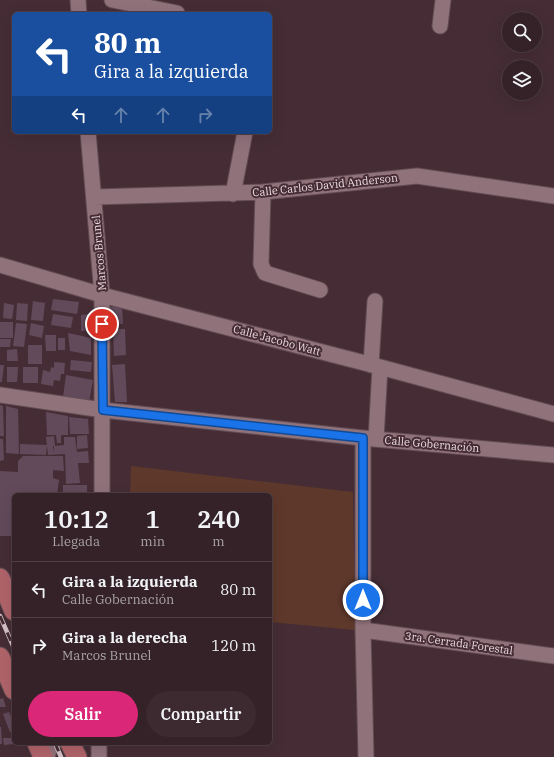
<!DOCTYPE html>
<html lang="es">
<meta charset="utf-8">
<style>
:root{--surface:#342228;--page:#3c2a30;--text:#f1f3f6;--muted:#a9a4a8;--line:#4e3f45;--accent:#db2777}
body{margin:0;font-family:"IBM Plex Serif",serif;background:var(--page);color:var(--text);height:100vh;display:flex;flex-direction:column;font-size:15px;white-space:nowrap}
*{box-sizing:border-box;margin:0}
p{font-size:13px;color:var(--muted)}
.icon{flex:none;width:22px;height:22px;fill:none;stroke:currentColor;stroke-width:2;stroke-linecap:round;stroke-linejoin:round}
.map{position:relative;flex:1;overflow:hidden}
.drawer{position:absolute;left:12px;top:493px;width:260px;height:252px;display:flex;flex-direction:column;background:var(--surface);border-radius:6px;box-shadow:0 4px 16px #0002,0 0 0 1px var(--line)}
.drawer>*{flex:none}
.top-card{position:absolute;left:12px;top:12px;width:260px;height:122px;border-radius:6px;box-shadow:0 4px 16px #0002,0 0 0 1px var(--line);background:#1a4fa0;color:#fff;overflow:hidden}
.controls{position:absolute;left:502px;top:12px;display:grid;gap:8px}
.controls a{display:grid;place-items:center;width:40px;height:40px;border-radius:50%;background:var(--surface);box-shadow:0 4px 16px #0002,0 0 0 1px var(--line);font-size:20px}
.pin{position:absolute;display:grid;place-items:center;width:34px;height:34px;color:#fff;margin:-17px;border:2px solid #fff;border-radius:50%;box-shadow:0 1px 4px #0007}
.me{position:absolute;width:44px;margin:-22px;rotate:0deg;stroke-linejoin:round;filter:drop-shadow(0 0 3px #0008)}
.turn{display:flex;align-items:center;gap:14px;height:84px;padding:0 16px;font-size:18px}
.turn .icon{width:52px;height:52px;stroke-width:2.5}
.turn b{display:block;font-size:28px;line-height:34px}
.lanes{display:flex;align-items:center;height:38px;padding:0 16px;background:#0003;justify-content:center;gap:20px;direction:ltr}
.lanes .off{opacity:.35}
.eta{display:flex;justify-content:space-evenly;align-items:center;height:68px;text-align:center}
.eta b{font-size:24px;font-weight:600;line-height:28px}
.button{display:flex;gap:8px;margin-top:auto;padding:8px 16px}
.button a{flex:1;height:46px;border-radius:24px;background:var(--accent);color:#fff;font-size:16px;font-weight:600;line-height:46px;text-align:center}
.button a+a{background:var(--page);color:var(--text)}
ul{padding:0;list-style:none}
li{display:flex;align-items:center;gap:12px;height:56px;padding:0 16px;border-top:1px solid var(--line)}
li div{flex:1}
li b{display:block;font-size:15px}
li em{font-style:normal}
.map>svg:first-child{display:block}
</style>
<div class="map">
<svg width="554" height="757" viewBox="0 0 554 757">
<rect width="100%" height="100%" fill="#462d35"/>
<path fill="#5e382b" d="M131,466L353,492L355,630L270,622V495H130Z"/>
<path fill="#624a5a" d="M53,299L79,302L77,314L51,310Z
M33,301L45,303L43,321L31,320Z
M4,303L14,305L12,319L3,318Z
M17,303L28,304L27,321L16,320Z
M122,306L123,324L111,325L110,307Z
M53,314L73,317L71,328L51,325Z
M92,314V330L81,331V315Z
M0,322H13V338H0Z
M16,323L27,324L24,347L13,346Z
M31,323L44,326L42,338L29,335Z
M113,329H125L126,355L114,356Z
M68,333L91,338V355L70,351Z
M45,335H56V351H46Z
M58,338H65V350H58Z
M0,339H11L10,347H0Z
M28,345H42V364H28Z
M17,349L18,361H7V350Z
M71,360L92,362L91,372L70,370Z
M54,362L65,363L64,374H61L60,381L54,380L53,386L41,384L43,370L50,372L51,367L54,368Z
M125,364L127,402H115L112,365Z
M0,365H4L2,382H0Z
M7,367H18L17,382H7Z
M23,367H38V383H23Z
M66,375L93,380L89,402L63,397Z
M0,405L3,406L4,436H0Z
M6,406L18,409L19,454L6,453Z
M46,412L68,416V435H61V443H57L56,435H47Z
M69,417L88,419L89,434H70Z
M87,435L88,448L77,449V436Z
M54,436L55,446H53V453L54,446L64,445V437H75L77,452L88,451L89,463H78L80,483L66,484L65,454L48,455L46,437Z
M0,439H3L4,460L0,461Z
M20,444L47,445L46,455L20,454Z
M23,456H63L64,471L53,470V478L59,480L57,495H14V536H0V471L18,472V461Z
M63,485H87V495H63Z
M3,698L6,707H0V699Z
M9,712L14,723V732H10L3,714Z
M0,727H1L2,744H0Z
M3,738H14V744L4,745Z"/>
<g fill="none" stroke-linecap="round" stroke-linejoin="round">
<g stroke="#624c53" stroke-width="17">
<path id="minor" d="M78,0L79,14
M112,0L177,13
M440,26L443,0
M88,132L102,295V495
M263,192L261,264L265,273L320,290
M233,194L245,132
M94,197L263,192L417,176L554,196
M0,265L102,295L380,367L554,414
M371,365L375,301
M0,395L103,410L363,438L554,455
M363,438V630L366,757
M376,439L380,367
M363,630L554,656
M47,757L49,750L54,743
M99,757V743"/>
</g>
<g stroke="#624c53" stroke-width="21">
<path id="major" d="M0,578L14,611
M0,657L14,690
M37,743L43,757
M70,743L77,757"/>
</g>
<use href="#minor" stroke="#90727b" stroke-width="15"/>
<use href="#major" stroke="#b0646a" stroke-width="19"/>
<g stroke="#d5c2c8" stroke-width="4.5">
<path id="rail" d="M0,616L14,648
M55,743L61,757"/>
</g>
<use href="#rail" stroke="#462d35" stroke-width="3" stroke-dasharray="9" stroke-linecap="butt"/>
</g>
<g fill="none" stroke-linecap="round" stroke-linejoin="round">
<g stroke="#114b97" stroke-width="10">
<path id="route" d="M102,324L103,410L363,438V600"/>
</g>
<use href="#route" stroke="#1a73e8" stroke-width="7"/>
</g>
<g text-anchor="middle" dominant-baseline="central" stroke-width="4" stroke-linejoin="round" paint-order="stroke">
<g font-size="11" fill="#ecdbe0" stroke="#462d35">
<text transform="translate(325 185) rotate(-6)">Calle Carlos David Anderson</text>
<text transform="translate(99 253) rotate(-95)">Marcos Brunel</text>
<text transform="translate(277 340) rotate(15)">Calle Jacobo Watt</text>
<text transform="translate(432 444) rotate(5)">Calle Gobernación</text>
<text transform="translate(459 643) rotate(8)">3ra. Cerrada Forestal</text>
</g>
</g>
</svg>
<div class="controls">
<a><svg class="icon" aria-label="search" viewBox="0 0 24 24"><circle cx="10" cy="10" r="6"/><path d="M15 15l6 6"/></svg></a>
<a><svg class="icon" aria-label="layers" viewBox="0 0 24 24"><path d="M12 4l9 5-9 5-9-5zM3 14l9 5 9-5"/></svg></a>
</div>
<div class="pin" style="left:102px;top:324px;background:#d93025"><svg class="icon" aria-label="arrive" viewBox="0 0 24 24"><path d="M6 21V4h12l-3 4 3 4H6"/></svg></div>
<svg class="me" style="left:363px;top:600px" viewBox="-20 -20 40 40"><circle r="17" fill="#1a73e8" stroke="#fff" stroke-width="3"/><path d="M0-11L8 9 0 5-8 9z" fill="#fff"/></svg>
<div class="top-card">
<div class="turn"><svg class="icon" aria-label="left" viewBox="0 0 24 24"><path d="M17 20v-9H6M10 6l-5 5 5 5"/></svg><div><b>80 m</b>Gira a la izquierda</div></div>
<div class="lanes"><svg class="icon" aria-label="left" viewBox="0 0 24 24"><path d="M17 20v-9H6M10 6l-5 5 5 5"/></svg><svg class="icon off" aria-label="ahead" viewBox="0 0 24 24"><path d="M12 20V5M6 11l6-6 6 6"/></svg><svg class="icon off" aria-label="ahead" viewBox="0 0 24 24"><path d="M12 20V5M6 11l6-6 6 6"/></svg><svg class="icon off" aria-label="right" viewBox="0 0 24 24"><path d="M7 20v-9h11M14 6l5 5-5 5"/></svg></div>
</div>
<section class="drawer">
<div class="eta">
<div><b>10:12</b><p>Llegada</p></div>
<div><b>1</b><p>min</p></div>
<div><b>240</b><p>m</p></div>
</div>
<ul>
<li><svg class="icon" aria-label="left" viewBox="0 0 24 24"><path d="M17 20v-9H6M10 6l-5 5 5 5"/></svg><div><b>Gira a la izquierda</b><p>Calle Gobernación</p></div><em>80 m</em></li>
<li><svg class="icon" aria-label="right" viewBox="0 0 24 24"><path d="M7 20v-9h11M14 6l5 5-5 5"/></svg><div><b>Gira a la derecha</b><p>Marcos Brunel</p></div><em>120 m</em></li>
</ul>
<div class="button"><a>Salir</a><a>Compartir</a></div>
</section>
</div>
